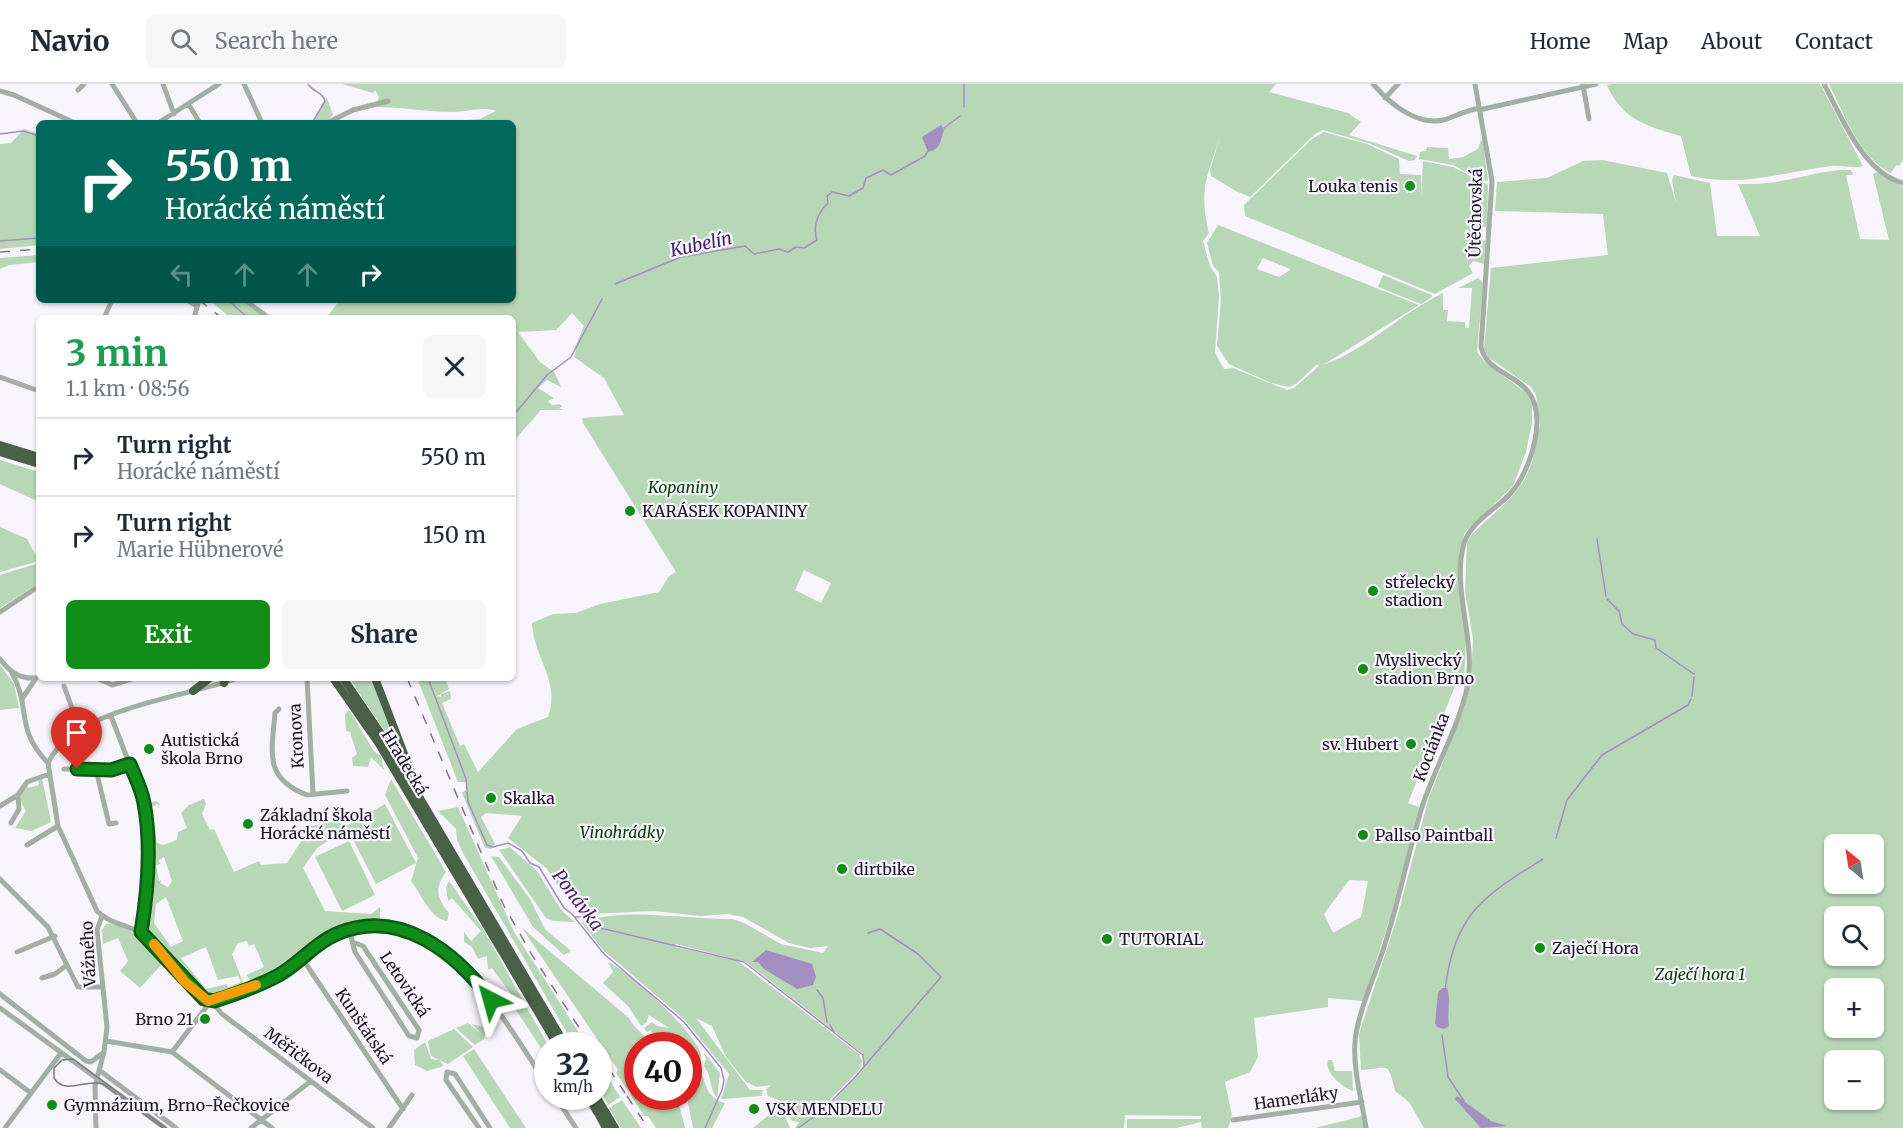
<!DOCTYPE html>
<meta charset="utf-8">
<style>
:root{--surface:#fff;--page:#f6f6f7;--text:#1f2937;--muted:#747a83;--line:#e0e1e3;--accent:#0f8d18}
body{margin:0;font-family:Merriweather,serif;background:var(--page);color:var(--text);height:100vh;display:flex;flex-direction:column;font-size:22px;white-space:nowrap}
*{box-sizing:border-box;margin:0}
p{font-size:20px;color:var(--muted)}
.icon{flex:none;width:33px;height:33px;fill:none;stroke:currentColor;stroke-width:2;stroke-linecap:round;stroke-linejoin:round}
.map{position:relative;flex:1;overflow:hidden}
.panel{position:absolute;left:36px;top:231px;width:480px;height:366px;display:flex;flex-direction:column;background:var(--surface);border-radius:9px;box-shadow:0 2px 4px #0004}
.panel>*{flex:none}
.banner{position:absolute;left:36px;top:36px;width:480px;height:183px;border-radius:9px;box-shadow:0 2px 4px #0004;background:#00695c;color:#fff;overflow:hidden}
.needle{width:39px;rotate:330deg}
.buttons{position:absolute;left:1824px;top:750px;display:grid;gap:12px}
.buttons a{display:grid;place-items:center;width:60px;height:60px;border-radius:9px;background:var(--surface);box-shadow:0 2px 4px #0004;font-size:30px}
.speed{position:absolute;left:534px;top:948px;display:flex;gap:12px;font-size:30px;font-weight:700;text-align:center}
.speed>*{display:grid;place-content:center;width:78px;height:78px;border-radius:50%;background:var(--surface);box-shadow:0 2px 4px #0004;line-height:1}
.speed small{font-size:15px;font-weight:400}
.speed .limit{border:9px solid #d22;background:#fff;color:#111}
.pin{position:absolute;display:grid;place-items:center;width:51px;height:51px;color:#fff;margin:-62px -26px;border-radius:50% 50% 50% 0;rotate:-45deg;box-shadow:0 0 6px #0007}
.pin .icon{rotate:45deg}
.me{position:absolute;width:66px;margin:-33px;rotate:321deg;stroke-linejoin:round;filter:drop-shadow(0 0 4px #0008)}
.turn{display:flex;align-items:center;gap:21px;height:126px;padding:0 30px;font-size:27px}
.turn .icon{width:78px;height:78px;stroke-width:2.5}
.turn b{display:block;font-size:42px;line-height:51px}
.lanes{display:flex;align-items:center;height:57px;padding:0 30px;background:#0003;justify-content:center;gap:30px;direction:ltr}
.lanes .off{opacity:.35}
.round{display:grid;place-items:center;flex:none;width:63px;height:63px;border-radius:9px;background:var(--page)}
.summary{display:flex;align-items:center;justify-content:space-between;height:102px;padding:0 30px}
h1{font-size:36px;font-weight:700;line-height:45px;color:#1e9e55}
.primary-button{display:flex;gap:12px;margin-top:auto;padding:12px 30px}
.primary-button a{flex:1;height:69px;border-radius:9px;background:var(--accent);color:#fff;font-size:24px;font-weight:700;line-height:69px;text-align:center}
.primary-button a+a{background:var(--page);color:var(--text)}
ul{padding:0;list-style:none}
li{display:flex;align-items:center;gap:18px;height:78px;padding:0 30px;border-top:2px solid var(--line)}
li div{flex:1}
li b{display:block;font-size:22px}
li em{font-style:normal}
header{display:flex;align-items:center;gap:36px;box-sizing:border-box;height:84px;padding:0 30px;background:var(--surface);border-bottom:2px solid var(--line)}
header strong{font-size:28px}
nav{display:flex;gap:33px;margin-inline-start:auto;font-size:21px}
.search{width:420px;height:54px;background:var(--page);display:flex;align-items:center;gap:15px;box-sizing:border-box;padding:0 21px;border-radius:9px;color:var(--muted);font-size:22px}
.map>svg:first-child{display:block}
</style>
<header>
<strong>Navio</strong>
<div class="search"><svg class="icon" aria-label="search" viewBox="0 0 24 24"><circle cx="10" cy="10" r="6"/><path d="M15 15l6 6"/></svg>Search here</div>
<nav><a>Home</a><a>Map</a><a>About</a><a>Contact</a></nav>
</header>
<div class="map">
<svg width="1903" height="1044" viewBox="0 0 1903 1044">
<rect width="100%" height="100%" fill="#f7f4fb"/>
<path fill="#b8d7b6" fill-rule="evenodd" d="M342,0H1276L1269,8L1348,29L1361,38L1349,51L1417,72L1415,76L1409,77L1371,60L1323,46L1315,50L1250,113L1236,107L1211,92L1210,86L1221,50C1208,92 1198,103 1209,149L1203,157L1210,182L1217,193L1219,212L1215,269L1224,285L1233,284L1287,306L1294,304L1319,282L1317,280L1296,300L1289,303L1271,299L1229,280L1217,262L1221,216L1219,188L1213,182L1207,159L1218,141L1419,221L1323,281C1368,265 1401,229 1443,209V226H1448L1447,237L1465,238V244H1469L1472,204H1458L1478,194L1483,199L1477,268L1484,277L1526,309L1532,320V339L1526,368L1513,402L1465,448L1459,469L1466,556L1464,599L1457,597L1408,719L1419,723L1391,831L1363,917L1328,914V923L1254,934L1258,973L1250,988L1225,998L1232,1032L1228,1044H1202L1201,1038L1176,1044H1127V1035H1201V1032L1125,1031L1124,1044H795L799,1038L792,1037L779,1016L768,1012L766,1006L771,1001L757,1003L746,998L726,973L712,942L696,934L750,1006H763L762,1012L721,1015L729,990L685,936L603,866L582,839C621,822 689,836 732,835L744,839L781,860L823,869L828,862L810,864L789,859L743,833L728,830L701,832L654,827L590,830L572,822L546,784L508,754L522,732L486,729L481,733L495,760L491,765L485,764L462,709L467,705L466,698H458L427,619L431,615L427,619L417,594H445L449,605L437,612L441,613V610L450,607L451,615L442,619L460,662L464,660L478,688L517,645L548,633C561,597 534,575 532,539L553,530L576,529L600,520L659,508L669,492L676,488L583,339L582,334L624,331L604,294L574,273L576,267L575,263L584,242L572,229L556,246L518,248L540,278L555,289L561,303L547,296L538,304L554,314L548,317L552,321L560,320L562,323L559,324L563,326H541L513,358V234H326L340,216H513V39H431L480,35L496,27C481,22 468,28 453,28C427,28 402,23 376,23L379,13L375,6L373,9ZM1263,174L1290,185V186L1279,193L1257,185ZM804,486L831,499L821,519L795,506ZM1349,796L1368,797L1361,833L1333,849L1324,830ZM676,860L746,878L862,969L865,983L824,1027L821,1025L860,985L862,977L859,970L738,877L675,863Z
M1611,0H1820L1863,82C1855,85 1841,81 1831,82C1780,89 1742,103 1691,92L1681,52C1648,43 1621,35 1607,1Z
M1829,0H1903V79L1901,77L1900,82L1896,81L1891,89C1859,73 1844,30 1829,0Z
M327,14L333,31L325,39H313Z
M24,45L39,50V161L0,165V60L11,59Z
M1324,48L1367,60L1399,75L1400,90L1421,91V113L1423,77L1453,83L1488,101L1487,138L1486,143H1476L1475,156L1485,157L1484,180L1473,177L1469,182L1473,189L1435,210L1245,132L1244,121L1312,55Z
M1481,56L1483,58L1488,97L1478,95L1453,81L1419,75L1420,68L1426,67L1427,63L1448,64L1449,75L1463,73L1478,65Z
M1602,76L1667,89L1676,119L1672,96L1674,91L1710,99L1717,152H1760L1738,100C1752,100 1767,100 1781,97C1804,93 1827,85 1851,86L1853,91H1846L1860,155L1889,156L1873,90L1877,88L1903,103V1044H1424L1409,1018L1395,1007C1388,975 1388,985 1361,986L1359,950L1397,834L1429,713L1463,628L1471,598L1473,555L1465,507L1467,458L1472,450L1511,414L1525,395L1532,378L1540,341L1536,311L1531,303L1488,273L1484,265L1491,184L1608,171L1603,130L1495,127L1497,98L1547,94L1583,77ZM1834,760H1874V800H1834ZM1834,832H1874V872H1834ZM1834,904H1874V944H1834ZM1834,976H1874V1016H1834Z
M39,171V178L9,181L0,185V174Z
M1383,191L1432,211V213L1421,220L1378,203Z
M209,216H241L265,234H231Z
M0,376L39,388V418L0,400Z
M0,443L27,455L39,477L0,488Z
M39,479V499L0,524V491Z
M0,581L14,600L19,624L0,626Z
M349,594H371L397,665Z
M349,626L374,667L381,672L384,686L371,673L368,683L353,682L352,674L357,670L350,648L346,647L345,630Z
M42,694L51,738L32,747L15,744L26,727C19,716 19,711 27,700L28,704L39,701L38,695Z
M391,695L446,788C434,805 437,814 449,829L447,837C429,834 421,809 411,797L418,774L385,711Z
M204,715L206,720L202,730L210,746L214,745L234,788L259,777L261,781L287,779L311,742L340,736L345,746L317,764L303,784L325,827L371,830L380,823V837C361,839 343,841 327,851C301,866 282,890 253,899L246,891L264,883L254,860L249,862L247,857L238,859L232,870L244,901L213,912L203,909L150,850L147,842L151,801L148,720L156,717L160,720L159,722L157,720L152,723L157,759L163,761L177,756L178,748L187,744L181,729L189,721ZM164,773L172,797L168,803L160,799L162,796L159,797L156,781L160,780L159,776ZM166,813L183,857L171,863L154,839L156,820ZM206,863L218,896L238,892L241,898L228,903L227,900L206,905L181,874Z
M385,720L416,779L376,800L346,742Z
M458,723L514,848L587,961H574L464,771L457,756L456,745L438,727Z
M349,757L375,811L342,827L315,773Z
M510,763L537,787L562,827L575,838L553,837L546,834L499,766Z
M491,772L499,773L530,815L545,845L571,867L564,871L533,843Z
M449,797L483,845L548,961L547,973L512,920L511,910L492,884L488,886L487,872L478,875L472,863L464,858V848L471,857L481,847L452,814L448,817L446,803Z
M106,840C130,839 149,862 163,879L140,904L120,887L128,877L118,854L103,860L102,846Z
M522,844L629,934C635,946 646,951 652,961L638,962L637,1002L628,1007L616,989L618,986Z
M608,878C626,885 698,950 701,971C702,974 700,979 700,984L689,991L688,962L662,961L650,946L647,948L644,944L652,938L657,942L669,944L649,931L646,939L641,942L629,923L603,899L613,888Z
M468,939L481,950L472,940L487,944L484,955L475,961L456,944Z
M454,945L473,963L448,980L431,972L428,957Z
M425,958L431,975L439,976L444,982L427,987L415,981L414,966Z
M474,965L526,1044H510L463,972Z
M704,968L720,989L717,1014C709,1005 712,991 704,982L706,975Z
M1328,976H1332L1335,987H1352L1353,1007C1342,1003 1324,989 1328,976Z
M599,979L620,1013L608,1021L599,1003Z
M701,987C706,1002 708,1015 725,1019L712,1044H693L687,1013L689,994Z
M637,1005L638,1012L677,1013L685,1044H656L648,1032H644L630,1010Z
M622,1016L641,1044H621L609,1024Z
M777,1024L782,1025L790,1044H753Z
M1361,1031L1364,1044H1315L1359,1033Z"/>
<path fill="#a48fc3" d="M941,41L944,46C940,56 942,65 928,68L922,53Z
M766,866L812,880L816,893L813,901L797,905L764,885L758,878H752Z
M1442,904H1447C1451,913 1447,931 1449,942L1444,945L1437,943L1435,939L1438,909Z
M1457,1012L1491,1037L1507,1042L1481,1044L1455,1015Z"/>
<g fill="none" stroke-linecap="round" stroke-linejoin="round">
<path stroke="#a48fc3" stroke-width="1.5" d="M308,0C313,8 323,8 325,17L312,39
M964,0V23
M944,44L960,32
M0,50L23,47L39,52
M0,157L39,154
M615,200L681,173L745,162L754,170L779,165L788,168L796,163L804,164L817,156C812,141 818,129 828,119L827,112L832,108L849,112L863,104L866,94L883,86L891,91L925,72L928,67
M228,216L248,234
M513,332L547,291L571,273L602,215
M1597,455L1606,512
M1607,515L1619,527L1622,540L1633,550L1655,556L1656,564L1694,590
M428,594L466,695L468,718L487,761L493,763L508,759L522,767L530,779L539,783L564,824L572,830L604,870L684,938L721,984L724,996L722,1006L705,1044
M1692,612L1694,593
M1556,754L1567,716L1602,671L1688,621L1691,615
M575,833H584L596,843L744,878L859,968L863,971L864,982
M817,906L823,914L827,938
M1445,906C1455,829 1482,813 1543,775
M830,941L834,948
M1442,951L1448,993L1464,1017
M798,1044L821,1028L856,992L941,893L918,870L880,845L868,849"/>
<path stroke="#a4afa4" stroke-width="5" d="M112,0L137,39
M163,0L174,30
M244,0L262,39
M1373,0C1391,21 1422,47 1452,33C1462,29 1469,26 1479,24
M1824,0C1841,32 1864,90 1903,99
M1583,1L1589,35
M78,6L84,0
M0,7L14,11L75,39
M1385,14L1398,0
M189,21L200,39
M1479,26L1596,0
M158,39L219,0
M327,39L353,26L388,17
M187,216L197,222
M245,216L269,234
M104,234L112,216
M194,234L199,216
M0,293L39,307
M0,528L39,502
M0,575C10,588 19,595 36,594
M12,589C32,625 14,644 48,679
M97,594L112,601L135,594
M307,594L313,709
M64,602L80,646
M22,615L36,594
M279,625L275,629C272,668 263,694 307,711L347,707
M111,632L144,718L148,800L141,848
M64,685H111L130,680
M96,686L109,740L116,739
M0,722L18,711L27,698L49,690
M11,739L19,725L18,711
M27,761L58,742
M0,795L48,843L78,903H103
M349,845L355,868L409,952L417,954L419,946L363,862L355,859
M17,868L55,852
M302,874L403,1025
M42,894L55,890L67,881
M0,910L86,977L91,978L104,968
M211,917C189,914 165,871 149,855C134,841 110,841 97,827L58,742L48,679C75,623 184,614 238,594
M211,917C233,912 260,902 279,891C298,880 312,864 331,853C430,796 504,937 548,1002
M211,917L222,930L373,1044
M0,924L165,1044
M106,957L172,968L272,1044
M172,968L211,917
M0,986L31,1009
M99,986L176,1044
M555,1012L576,1044
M1233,1036L1362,1018
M5,1044L61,969
M96,1044L95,1002L104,968L107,943L97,846L102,832
M251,1044L311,997
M389,1044L412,1011
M479,1044L446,996L447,988L455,990L490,1044
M1366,1044C1362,1017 1353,986 1355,959C1356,933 1376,889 1384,863C1399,817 1408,769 1422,723C1435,683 1458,645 1467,604C1477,556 1451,506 1464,459C1471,438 1496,425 1510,410C1526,393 1536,362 1537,339C1538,287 1489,297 1481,263L1492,97L1475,0"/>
<path stroke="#4a6048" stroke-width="8" d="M0,361L39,373
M0,368L39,380
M333,594L379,660L558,962
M343,594L388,660L566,962
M375,594L414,696
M224,599L226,594
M193,607L210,594
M588,1012L597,1028
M596,1012L603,1024
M605,1027L615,1044
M599,1031L606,1044"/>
<path stroke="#7d7983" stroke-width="1.5" d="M163,1044L103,1000C86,994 65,1012 54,994V984L62,976L73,975L166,1044"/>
<path stroke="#7d7983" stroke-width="1.5" stroke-dasharray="10 10" stroke-linecap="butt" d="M0,168L39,165
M199,216L222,234
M407,594L503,820L532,871L591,962
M598,968L625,1009
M627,1012L648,1044"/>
</g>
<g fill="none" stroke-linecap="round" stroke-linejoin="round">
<g stroke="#0a5c10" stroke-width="15">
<path id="route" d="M77,685L111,686L130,680C135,693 142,706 144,719C152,761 148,806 141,848L204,915L214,917C236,910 259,902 279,891C300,879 316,858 339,849C401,824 456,869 491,916"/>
</g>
<use href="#route" stroke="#0f8d18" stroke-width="10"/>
<path stroke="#f59e0b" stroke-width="10" d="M154,860L185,898L208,917L256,901"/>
</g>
<g fill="#0f8d18" stroke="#f7f4fb" stroke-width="2">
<circle cx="1410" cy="102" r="6"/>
<circle cx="630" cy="427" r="6"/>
<circle cx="1373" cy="507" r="6"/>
<circle cx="1363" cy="585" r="6"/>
<circle cx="1411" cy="660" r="6"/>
<circle cx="149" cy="665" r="6"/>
<circle cx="491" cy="714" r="6"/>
<circle cx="248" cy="740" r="6"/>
<circle cx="1363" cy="751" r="6"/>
<circle cx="842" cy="785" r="6"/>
<circle cx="1107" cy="855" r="6"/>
<circle cx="1540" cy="864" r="6"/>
<circle cx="205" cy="935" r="6"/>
<circle cx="52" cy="1021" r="6"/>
<circle cx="754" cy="1025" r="6"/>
</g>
<g text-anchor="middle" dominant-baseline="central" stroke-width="4.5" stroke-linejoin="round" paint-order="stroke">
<g font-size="16" fill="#1b1622" stroke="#f7f4fb" text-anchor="start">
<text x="1398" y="102" text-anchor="end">Louka tenis</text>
<text x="642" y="427">KARÁSEK KOPANINY</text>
<text x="1385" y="498">střelecký<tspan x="1385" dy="18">stadion</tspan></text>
<text x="1375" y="576">Myslivecký<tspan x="1375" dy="18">stadion Brno</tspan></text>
<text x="161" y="656">Autistická<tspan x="161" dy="18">škola Brno</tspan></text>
<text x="1399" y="660" text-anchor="end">sv. Hubert</text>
<text x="503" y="714">Skalka</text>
<text x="260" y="731">Základní škola<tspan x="260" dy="18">Horácké náměstí</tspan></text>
<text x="1375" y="751">Pallso Paintball</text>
<text x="854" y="785">dirtbike</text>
<text x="1119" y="855">TUTORIAL</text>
<text x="1552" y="864">Zaječí Hora</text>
<text x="193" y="935" text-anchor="end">Brno 21</text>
<text x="64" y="1021">Gymnázium, Brno-Řečkovice</text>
<text x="766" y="1025">VSK MENDELU</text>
</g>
<g font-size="16" fill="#1b1622" stroke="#f7f4fb">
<text transform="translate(1475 129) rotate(-89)">Útěchovská</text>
<text transform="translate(296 652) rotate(-93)">Kronova</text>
<text transform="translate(1431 663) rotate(-69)">Kociánka</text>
<text transform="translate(405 678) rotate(59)">Hradecká</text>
<text transform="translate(88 870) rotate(-93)">Vážného</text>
<text transform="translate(405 900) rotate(56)">Letovická</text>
<text transform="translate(364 942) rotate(56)">Kunštátská</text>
<text transform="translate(299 971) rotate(37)">Měřičkova</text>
<text transform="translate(1296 1014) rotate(-8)">Hamerláky</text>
</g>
<g font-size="16" font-style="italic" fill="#004104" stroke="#f7f4fb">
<text x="683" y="403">Kopaniny</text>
<text x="622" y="748">Vinohrádky</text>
<text x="1700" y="890">Zaječí hora 1</text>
</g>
<g font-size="18" font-style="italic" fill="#422564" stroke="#f7f4fb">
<text transform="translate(701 160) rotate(-12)">Kubelín</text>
<text transform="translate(578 816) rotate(53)">Ponávka</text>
</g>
</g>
</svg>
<div class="buttons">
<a><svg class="needle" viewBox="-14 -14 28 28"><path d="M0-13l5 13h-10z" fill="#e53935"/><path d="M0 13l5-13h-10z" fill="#747a83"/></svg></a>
<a><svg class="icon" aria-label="search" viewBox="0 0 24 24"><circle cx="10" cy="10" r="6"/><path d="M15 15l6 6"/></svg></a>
<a>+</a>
<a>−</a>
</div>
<div class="speed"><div>32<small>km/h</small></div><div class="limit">40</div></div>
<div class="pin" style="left:77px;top:685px;background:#d93025"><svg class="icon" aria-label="arrive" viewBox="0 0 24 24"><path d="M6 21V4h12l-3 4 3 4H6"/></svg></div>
<svg class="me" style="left:491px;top:916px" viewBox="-20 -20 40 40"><path d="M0-17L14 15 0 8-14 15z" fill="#0f8d18" stroke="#fff" stroke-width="4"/></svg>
<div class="banner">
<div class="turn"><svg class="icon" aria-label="right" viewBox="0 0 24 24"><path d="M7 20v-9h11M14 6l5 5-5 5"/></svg><div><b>550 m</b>Horácké náměstí</div></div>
<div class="lanes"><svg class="icon off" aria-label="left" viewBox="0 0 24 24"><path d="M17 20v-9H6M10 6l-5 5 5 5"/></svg><svg class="icon off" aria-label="ahead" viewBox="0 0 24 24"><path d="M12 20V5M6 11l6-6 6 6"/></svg><svg class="icon off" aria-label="ahead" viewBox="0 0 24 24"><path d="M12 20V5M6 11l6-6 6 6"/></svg><svg class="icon" aria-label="right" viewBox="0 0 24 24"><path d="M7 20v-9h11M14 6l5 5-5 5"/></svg></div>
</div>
<section class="panel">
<div class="summary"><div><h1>3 min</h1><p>1.1 km · 08:56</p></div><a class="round"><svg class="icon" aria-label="close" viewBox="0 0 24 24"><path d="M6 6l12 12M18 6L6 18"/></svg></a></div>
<ul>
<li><svg class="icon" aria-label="right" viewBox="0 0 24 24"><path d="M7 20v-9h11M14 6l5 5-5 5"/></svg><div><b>Turn right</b><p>Horácké náměstí</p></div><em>550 m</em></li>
<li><svg class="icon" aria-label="right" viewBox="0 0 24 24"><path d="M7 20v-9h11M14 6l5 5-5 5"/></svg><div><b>Turn right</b><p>Marie Hübnerové</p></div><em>150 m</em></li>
</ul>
<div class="primary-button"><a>Exit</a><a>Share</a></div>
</section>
</div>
